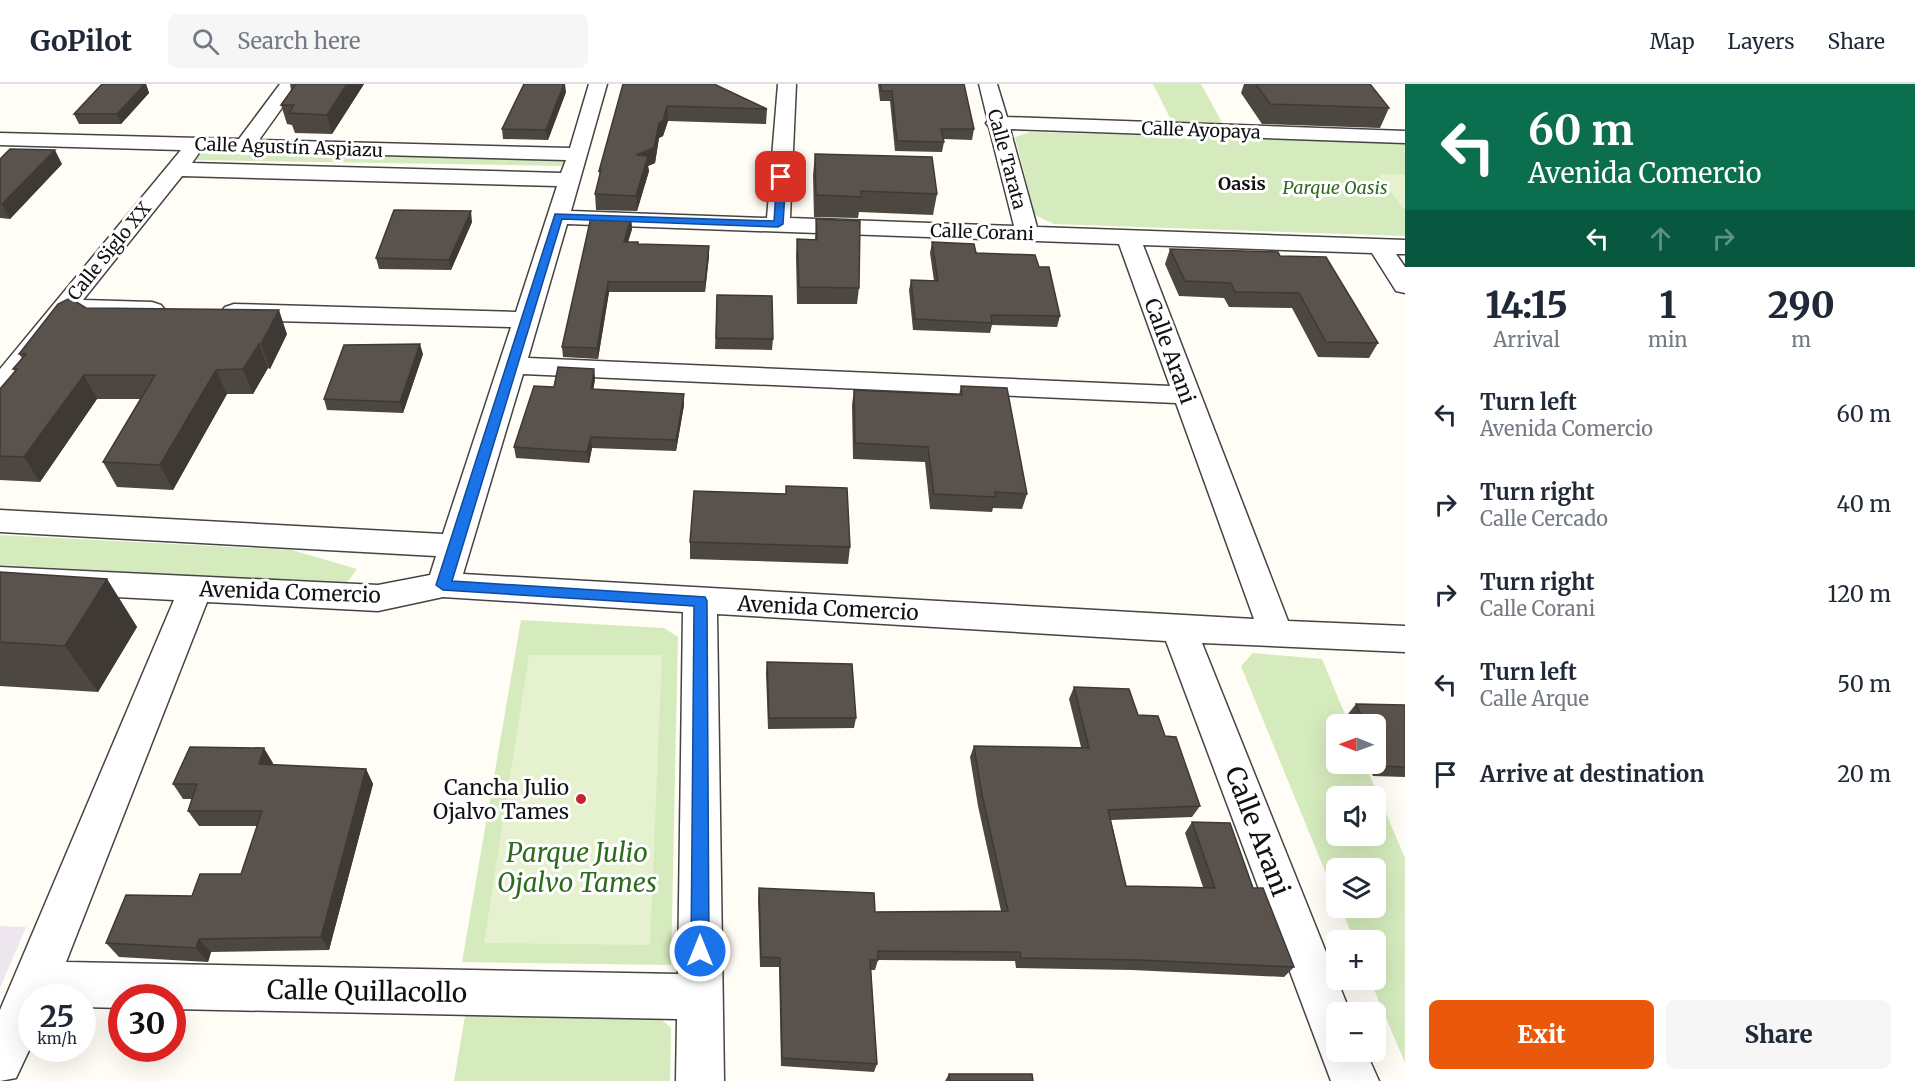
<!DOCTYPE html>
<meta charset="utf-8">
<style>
:root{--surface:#fff;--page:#f6f6f7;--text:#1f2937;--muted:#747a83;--line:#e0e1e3;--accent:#ea580c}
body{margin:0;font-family:Merriweather,serif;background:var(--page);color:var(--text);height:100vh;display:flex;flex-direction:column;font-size:22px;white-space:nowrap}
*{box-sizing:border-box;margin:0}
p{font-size:20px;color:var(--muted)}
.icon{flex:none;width:33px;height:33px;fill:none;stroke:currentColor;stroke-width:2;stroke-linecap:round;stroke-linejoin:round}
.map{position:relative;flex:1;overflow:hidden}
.sheet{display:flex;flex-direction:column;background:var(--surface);width:510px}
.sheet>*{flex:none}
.guide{background:#0b6e4f;color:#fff;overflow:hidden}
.needle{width:39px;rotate:271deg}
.fabs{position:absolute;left:1326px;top:630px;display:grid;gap:12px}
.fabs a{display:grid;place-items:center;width:60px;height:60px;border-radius:9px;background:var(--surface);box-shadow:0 6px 24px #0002;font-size:30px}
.speed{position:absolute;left:18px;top:900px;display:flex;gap:12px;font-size:30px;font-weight:700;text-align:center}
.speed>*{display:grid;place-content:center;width:78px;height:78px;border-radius:50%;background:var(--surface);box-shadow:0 6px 24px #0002;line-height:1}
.speed small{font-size:15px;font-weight:400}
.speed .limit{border:9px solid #d22;background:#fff;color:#111}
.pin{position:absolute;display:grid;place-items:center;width:51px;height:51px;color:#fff;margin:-26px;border-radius:12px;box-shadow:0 3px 9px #0006}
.me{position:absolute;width:66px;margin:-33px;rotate:0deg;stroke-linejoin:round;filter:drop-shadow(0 0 4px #0008)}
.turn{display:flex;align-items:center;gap:21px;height:126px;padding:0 24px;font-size:27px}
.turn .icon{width:78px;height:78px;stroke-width:2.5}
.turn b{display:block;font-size:42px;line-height:51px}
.lanes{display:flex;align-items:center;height:57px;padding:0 24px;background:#0003;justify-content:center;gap:30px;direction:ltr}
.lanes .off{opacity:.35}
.eta{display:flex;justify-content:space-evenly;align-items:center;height:102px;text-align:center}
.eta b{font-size:36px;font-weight:800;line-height:42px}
.cta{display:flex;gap:12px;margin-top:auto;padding:12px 24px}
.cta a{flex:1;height:69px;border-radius:9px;background:var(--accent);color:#fff;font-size:24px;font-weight:800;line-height:69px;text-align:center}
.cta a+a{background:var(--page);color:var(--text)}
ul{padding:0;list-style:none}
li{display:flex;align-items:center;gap:18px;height:90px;padding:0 24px}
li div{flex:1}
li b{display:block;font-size:22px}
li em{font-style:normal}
header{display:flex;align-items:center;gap:36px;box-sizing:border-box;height:84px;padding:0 30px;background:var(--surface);border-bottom:2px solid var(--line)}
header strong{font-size:28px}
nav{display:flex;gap:33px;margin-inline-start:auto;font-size:21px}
.search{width:420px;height:54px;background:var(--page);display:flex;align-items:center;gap:15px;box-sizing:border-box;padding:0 21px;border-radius:9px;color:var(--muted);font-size:22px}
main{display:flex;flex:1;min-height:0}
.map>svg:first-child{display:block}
</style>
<header>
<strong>GoPilot</strong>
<div class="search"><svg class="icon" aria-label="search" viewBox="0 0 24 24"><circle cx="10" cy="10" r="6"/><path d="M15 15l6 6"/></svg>Search here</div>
<nav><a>Map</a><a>Layers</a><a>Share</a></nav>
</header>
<main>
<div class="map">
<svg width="1405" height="997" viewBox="0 0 1405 997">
<rect width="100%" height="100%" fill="#fffdf5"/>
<path fill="#eee6ef" d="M0,842L26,843L0,904Z"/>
<path fill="#d5ebbd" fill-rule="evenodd" d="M1153,0H1201L1224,42L1173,40Z
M1030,48L1405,59V152L1054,140L1035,131L1015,53Z
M201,69L566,75L564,82L196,76Z
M0,451L292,466L357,485L346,500L0,481Z
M521,536L664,544L678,553L671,881L462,878Z
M1253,569L1322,575L1349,640H1336V680H1365L1405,774V979L1370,896H1376V856H1354L1341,824H1376V784H1336V814L1241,582ZM1376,712V752H1336V712Z
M467,920L646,922L671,944L670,997H454Z"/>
<path fill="#e6f2cf" d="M1378,90L1405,91V124H1403Z
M529,571H662L650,861L484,859Z"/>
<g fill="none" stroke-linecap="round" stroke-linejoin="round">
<g stroke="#444" stroke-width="3">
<path id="minor" d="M280,0H299L259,56L570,64L589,0H607L571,127L767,134L778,0H796L790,134L1014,142L989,43L986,39L988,37L979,0H997L1007,33L1405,47V59L1010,45L1037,143L1405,156V170H1396L1405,183V209L1396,207L1372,169L1143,161L1288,537L1405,542V568L1202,559L1350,928H1336V968H1366L1379,997H1331L1166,557L717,530L724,997H676L677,935L172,925V914H122V924L82,923V914H32V960L16,994L0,997V926L174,516L0,507V483L378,501L430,491L436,472L0,448V426L443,450L511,243L234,236L225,233L221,228L225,223L234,220L516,228L557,102L182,92L83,216L152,218L161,221L165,226L161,231L152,234L72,231L10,309L0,311V285L181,66L0,61V49L239,55ZM198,66L566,76L561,89L192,79L199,69ZM567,140L1119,160L1170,302L528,274ZM523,290L1176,319L1254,535L463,490ZM443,513L683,528L678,890L66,878L207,518L378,527Z"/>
</g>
<use href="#minor" fill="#fff" fill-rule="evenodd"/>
</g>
<path fill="#4d4742" d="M102,0H146L149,9L121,40H79L74,30Z
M290,0H364L332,50L295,49L292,41L287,40L281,21L291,6Z
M623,0L767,25L766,40L668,37L663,52L659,54L655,79L648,82L649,87L637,127L596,126L595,110L600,92L599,87Z
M878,0H964L974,45L972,56L943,55L944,58L942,68L895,67L890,17H880Z
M1244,0H1370L1389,24L1380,44L1262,40L1241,9Z
M566,8L548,56L503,55L502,45Z
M815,70L937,110L933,131L859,128L858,134L814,133L813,91Z
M0,75L62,80L10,135L0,134Z
M631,134L632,145L628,158L638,160L709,172L705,208H609L598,275L563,273L562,263Z
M816,135L859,204L857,220H797L796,171L797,155H815Z
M472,138L451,186L379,185L376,174Z
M932,158L1039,183L1060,232L1057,243L992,241L990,249L913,246L909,206L911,196L934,197L930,169Z
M1170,165L1280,172L1378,259L1369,274L1318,273L1292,224L1229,223L1224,214L1179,212L1165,180Z
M717,211L773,255L772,266L715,265Z
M86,224L287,250L270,285L268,284L253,310H227L173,406L117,403L103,378L140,315H97L40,398L0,396V305L15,287L13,285L22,274L19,270Z
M423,270L403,329L327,326L324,315Z
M594,285L595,295L593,305L684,321L676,367L592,364L589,379L516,374L514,363L554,303Z
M961,302L1027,410L1022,425L993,424L992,428L930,425L925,378L853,375L852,321L854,306L959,311Z
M786,402L850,463L848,480L690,475V458L786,410Z
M0,488L107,495L137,543L98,608L0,602Z
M767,578L856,634L854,644L768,645L766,589Z
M1074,603L1138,631L1165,652L1200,722L1192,733L1111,736L1126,802L1203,803L1185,749L1192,738L1253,804L1294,883L1284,893L1132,886L1016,884L1015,877L878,876L875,886H871L877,980L874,988L781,982L779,883H760L758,814L759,804L875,828L1001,827L978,722L970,673L974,662L1081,663L1069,615Z
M1356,620L1405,621V693L1373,692L1368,680H1376V640H1352L1348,630Z
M273,679L272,681L366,685L373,700L329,866L211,868L208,878L119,873L106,859L192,812L241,790L257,742H199L188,727L192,715H183L173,700Z
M949,990L1033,997H945Z"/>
<path fill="#3f3936" d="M145,0H146L149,9L121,40L117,30Z
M347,0H364L332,50L327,31Z
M564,0H565L566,8L548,56L546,46Z
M667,22L668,37L663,52L659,54L655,79L648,82L649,87L637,127L636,71L659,39Z
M55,66L62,80L10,135L2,120Z
M471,127L472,138L451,186L449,176Z
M631,134L632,145L625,168L624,158Z
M709,162V172L705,208V198Z
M608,198L609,208L598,275L597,264Z
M279,226L287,250L270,285L261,260Z
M259,260L268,284L253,310L243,285Z
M420,260L423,270L403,329L400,318Z
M594,285L595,295L592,316L591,305Z
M216,286L227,310L173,406L160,381Z
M84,291L97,315L40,398L24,373Z
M684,310V321L676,367V356Z
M591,353L592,364L589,379L587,368Z
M107,495L137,543L98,608L65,562Z
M264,664L273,679L268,696L259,680Z
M366,685L373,700L329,866L321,853Z
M199,855L211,868L208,878L196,864Z"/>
<path fill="#5a524d" stroke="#3f3936" stroke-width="1.5" d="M102,0H145L117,30H74Z
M296,0H347L327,31L289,29L294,21H281Z
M524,0H564L546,46L502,45Z
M623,0H714L767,25L667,22L663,37L659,39L654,64L636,71L648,72L636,112L595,110L601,86L599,87Z
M881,0H964L974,45H941L944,58L897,57L892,7H881Z
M1256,0H1370L1389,24L1270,20Z
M10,65L55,66L2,120H0V75Z
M815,70L932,73L937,110L861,107V113L816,111Z
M394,126L471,127L449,176L376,174Z
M591,133L631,134L624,158H638V160L709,162L705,198H608L597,264L562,263Z
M816,135L860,137L859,204L799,203L797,155L817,156Z
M932,158L974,160L976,169L1035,171L1039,183H1049L1060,232L991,231L992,239L915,235L911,196L938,197Z
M1170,165L1278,168L1280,172L1326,173L1378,259L1326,258L1299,209L1235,208L1231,199L1185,197Z
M717,211L772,212L773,255L716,254Z
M70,214L86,224L279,226L261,260H259L243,285L216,286L160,381L103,378L155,291H84L24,373L0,372V305L17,285H13L26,270H19L58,220Z
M420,260L400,318L324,315L344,261Z
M558,283L594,285L591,305L684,310L676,356L591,353L587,368L514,363L534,302L554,303Z
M961,302L1007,304L1027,410L995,408L996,413L934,410L928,363L855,359L854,306L962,311Z
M786,402L847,404L850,463L690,458L694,407L786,410Z
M0,488L107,495L65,562L0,558Z
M767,578L852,580L856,634H769Z
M1074,603L1129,605L1138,631L1158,632L1165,652L1176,653L1200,722L1108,726L1126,802L1215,804L1192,738L1230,739L1253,804H1263L1294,883L1139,876L1021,874L1020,868L878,867V876H870L877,980L782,974L780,874L761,873L759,804L874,809L875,828L1008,827L982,711L974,662L1089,664Z
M1356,620L1405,621V683L1382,682L1376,667V640H1365Z
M190,663L264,664L259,680L366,685L321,853L199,855L196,864L106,859L126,811L192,812L200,790H241L262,727H188L197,700H173Z
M949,990H1032L1033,997H950Z"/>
<path fill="#1a73e8" stroke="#114b97" stroke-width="1.5" d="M781,91L786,93L783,140L778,143L562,135L452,497L705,513L707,517L709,867L706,873L700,876L694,873L691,867L694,522L443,506L436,501L555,130L774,137L777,93Z"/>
<circle fill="#c4262e" stroke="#fff" stroke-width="2" cx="581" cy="715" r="6"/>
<g text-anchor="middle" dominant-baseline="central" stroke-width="6" stroke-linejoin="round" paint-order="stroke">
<g font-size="18" fill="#111" stroke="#fff">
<text transform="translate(1201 46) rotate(2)">Calle Ayopaya</text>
<text transform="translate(289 63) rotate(2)">Calle Agustín Aspiazu</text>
<text transform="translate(1007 75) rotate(75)">Calle Tarata</text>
<text transform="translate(982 148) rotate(2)">Calle Corani</text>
<text transform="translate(109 167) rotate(-51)">Calle Siglo XX</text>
</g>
<g font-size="18" font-weight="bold" fill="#111" stroke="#fff">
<text x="1242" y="99">Oasis</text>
</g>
<g font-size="18" font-style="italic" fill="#2f6b1f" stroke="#fff">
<text x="1335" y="103">Parque Oasis</text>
</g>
<g font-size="21" fill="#111" stroke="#fff">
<text transform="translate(1170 267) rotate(70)">Calle Arani</text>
<text transform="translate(290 508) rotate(2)">Avenida Comercio</text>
<text transform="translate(828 524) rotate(3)">Avenida Comercio</text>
</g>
<g font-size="21" fill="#111" stroke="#fff" text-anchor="end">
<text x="569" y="703">Cancha Julio<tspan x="569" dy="24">Ojalvo Tames</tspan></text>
</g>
<g font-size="26" fill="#111" stroke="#fff">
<text transform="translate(1258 747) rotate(69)">Calle Arani</text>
<text transform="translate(367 907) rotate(1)">Calle Quillacollo</text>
</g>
<g font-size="26" font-style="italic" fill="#2f6b1f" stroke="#fff">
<text x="577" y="768">Parque Julio<tspan x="577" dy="30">Ojalvo Tames</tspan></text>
</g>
</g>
</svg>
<div class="fabs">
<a><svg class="needle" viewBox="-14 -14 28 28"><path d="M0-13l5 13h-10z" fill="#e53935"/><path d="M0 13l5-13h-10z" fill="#747a83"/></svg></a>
<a><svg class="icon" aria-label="sound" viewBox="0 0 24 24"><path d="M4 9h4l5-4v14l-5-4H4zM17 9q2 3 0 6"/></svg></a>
<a><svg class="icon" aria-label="layers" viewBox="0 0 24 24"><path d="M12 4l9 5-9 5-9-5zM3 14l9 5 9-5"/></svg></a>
<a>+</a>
<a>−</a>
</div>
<div class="speed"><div>25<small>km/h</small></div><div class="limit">30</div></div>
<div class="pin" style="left:781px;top:93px;background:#d93025"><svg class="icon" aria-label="arrive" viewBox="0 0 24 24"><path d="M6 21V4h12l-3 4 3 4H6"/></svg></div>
<svg class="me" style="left:700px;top:867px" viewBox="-20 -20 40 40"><circle r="17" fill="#1a73e8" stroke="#fff" stroke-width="3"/><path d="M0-11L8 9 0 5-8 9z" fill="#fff"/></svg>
</div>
<section class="sheet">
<div class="guide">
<div class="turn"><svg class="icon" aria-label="left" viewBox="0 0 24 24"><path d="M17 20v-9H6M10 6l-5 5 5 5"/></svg><div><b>60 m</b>Avenida Comercio</div></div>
<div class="lanes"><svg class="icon" aria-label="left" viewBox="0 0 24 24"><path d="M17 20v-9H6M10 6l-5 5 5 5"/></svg><svg class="icon off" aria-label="ahead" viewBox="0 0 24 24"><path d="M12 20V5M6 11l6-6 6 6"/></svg><svg class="icon off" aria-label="right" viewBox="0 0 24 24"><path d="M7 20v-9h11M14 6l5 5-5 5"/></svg></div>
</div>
<div class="eta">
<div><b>14:15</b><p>Arrival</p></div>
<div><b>1</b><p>min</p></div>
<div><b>290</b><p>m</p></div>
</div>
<ul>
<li><svg class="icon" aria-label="left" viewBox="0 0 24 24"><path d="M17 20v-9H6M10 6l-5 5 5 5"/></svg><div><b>Turn left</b><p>Avenida Comercio</p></div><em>60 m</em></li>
<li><svg class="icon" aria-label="right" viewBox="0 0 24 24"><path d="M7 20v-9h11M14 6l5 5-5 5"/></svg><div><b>Turn right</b><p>Calle Cercado</p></div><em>40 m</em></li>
<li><svg class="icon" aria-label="right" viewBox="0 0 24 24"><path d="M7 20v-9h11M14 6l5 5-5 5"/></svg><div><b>Turn right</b><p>Calle Corani</p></div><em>120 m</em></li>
<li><svg class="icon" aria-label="left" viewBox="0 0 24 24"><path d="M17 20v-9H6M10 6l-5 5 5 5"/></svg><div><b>Turn left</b><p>Calle Arque</p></div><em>50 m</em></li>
<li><svg class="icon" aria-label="arrive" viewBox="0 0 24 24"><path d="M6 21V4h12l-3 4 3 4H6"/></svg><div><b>Arrive at destination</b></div><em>20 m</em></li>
</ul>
<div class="cta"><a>Exit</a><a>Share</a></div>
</section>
</main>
